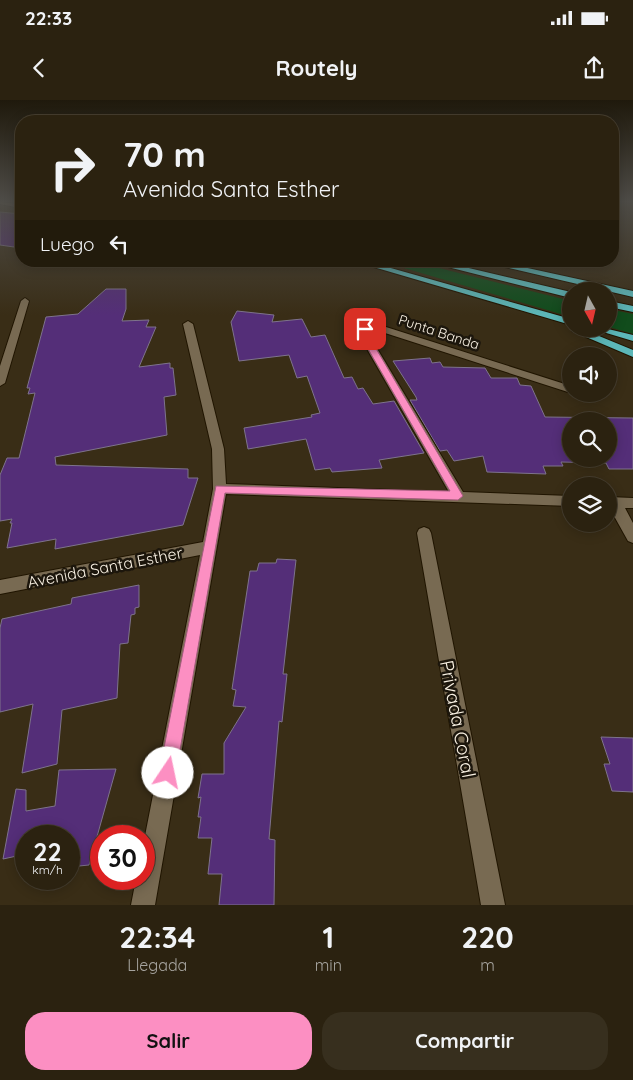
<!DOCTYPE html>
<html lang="es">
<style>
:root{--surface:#2b2210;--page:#372f1e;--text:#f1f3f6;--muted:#a6a49f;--line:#473f30;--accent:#fc8fc2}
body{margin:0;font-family:Quicksand,sans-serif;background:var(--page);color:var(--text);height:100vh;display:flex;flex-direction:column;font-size:19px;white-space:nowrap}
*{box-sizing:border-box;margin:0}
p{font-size:16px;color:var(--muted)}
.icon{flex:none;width:28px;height:28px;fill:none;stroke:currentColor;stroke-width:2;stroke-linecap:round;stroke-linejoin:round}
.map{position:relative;height:805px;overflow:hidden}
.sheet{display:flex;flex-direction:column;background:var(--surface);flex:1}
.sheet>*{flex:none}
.hud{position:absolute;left:15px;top:15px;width:604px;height:152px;border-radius:20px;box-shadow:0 2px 12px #0003,0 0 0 1px var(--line);background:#2b2210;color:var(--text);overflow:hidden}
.needle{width:32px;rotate:172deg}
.controls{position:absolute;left:562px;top:182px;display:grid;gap:10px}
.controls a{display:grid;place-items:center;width:55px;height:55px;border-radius:50%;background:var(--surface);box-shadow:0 2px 12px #0003,0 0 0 1px var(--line);font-size:25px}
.speed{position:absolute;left:15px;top:725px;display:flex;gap:10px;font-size:25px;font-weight:700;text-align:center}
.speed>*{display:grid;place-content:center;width:65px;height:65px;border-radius:50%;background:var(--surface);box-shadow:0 2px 12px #0003,0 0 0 1px var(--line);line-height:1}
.speed small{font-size:12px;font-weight:400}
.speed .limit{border:8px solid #d22;background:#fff;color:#111}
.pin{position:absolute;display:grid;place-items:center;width:42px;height:42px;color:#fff;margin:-21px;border-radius:10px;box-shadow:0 2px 8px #0006}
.me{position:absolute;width:55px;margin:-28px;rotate:11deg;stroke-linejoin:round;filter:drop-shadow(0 0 4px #0008)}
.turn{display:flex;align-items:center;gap:18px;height:105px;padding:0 25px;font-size:22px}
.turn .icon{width:65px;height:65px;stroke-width:2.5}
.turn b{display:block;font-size:35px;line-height:42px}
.then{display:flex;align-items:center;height:48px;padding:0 25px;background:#0003;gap:10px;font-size:19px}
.eta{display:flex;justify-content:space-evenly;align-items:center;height:85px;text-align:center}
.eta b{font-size:30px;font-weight:700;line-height:35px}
.cta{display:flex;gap:10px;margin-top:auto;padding:10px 25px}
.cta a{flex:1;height:58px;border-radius:20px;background:var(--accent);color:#111;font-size:20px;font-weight:700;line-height:58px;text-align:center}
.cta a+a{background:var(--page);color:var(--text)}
.status{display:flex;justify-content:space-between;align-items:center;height:35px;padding:0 25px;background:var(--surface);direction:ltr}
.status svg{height:14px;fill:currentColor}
header{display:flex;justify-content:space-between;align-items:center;height:65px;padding:0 25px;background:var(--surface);font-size:22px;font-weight:700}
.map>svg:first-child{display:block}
</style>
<div class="status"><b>22:33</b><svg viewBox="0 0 49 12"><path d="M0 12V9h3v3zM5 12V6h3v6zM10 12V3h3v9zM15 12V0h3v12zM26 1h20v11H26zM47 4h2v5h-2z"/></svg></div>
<header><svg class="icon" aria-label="back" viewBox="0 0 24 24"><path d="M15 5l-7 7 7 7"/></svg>Routely<svg class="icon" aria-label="share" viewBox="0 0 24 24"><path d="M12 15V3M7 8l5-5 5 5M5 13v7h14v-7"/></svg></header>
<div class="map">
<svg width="633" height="805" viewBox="0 0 633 805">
<rect width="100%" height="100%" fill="#392d16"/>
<path fill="#114c1c" d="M380,161H411L571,201V217Z
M609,209L633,214V234L609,227Z"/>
<path fill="#542e78" stroke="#7e738c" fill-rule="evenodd" d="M0,112L21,114V148L0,145Z
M106,189H126V209L122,221L149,220L146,227H156L139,267L170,263V268H173L176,295L164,297L167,335L55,357L56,365L188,369V378H198L183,425L55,449L56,439L7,448L12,423H10L12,419L0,421V375L7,358H19L35,293L28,294L30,288H27L46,217L78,214Z
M237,211L274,215L272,222L302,219L311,237L325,235L344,278L352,277L358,289L363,288L373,304L394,301L424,353L379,360L382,368L332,372L330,368L315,370L306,339L248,349L244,328L312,317L311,315L320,313L307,276L297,278L289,255L239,261L231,222Z
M430,258L432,263L440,262L443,267L485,268L491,278H517L520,285L531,286L545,317L633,318V369H609L606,363L561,362L563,366H543L546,374L487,372L483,356L454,361L447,350L440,351L410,300H417L416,297L393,261ZM571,321H609V359H571Z
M277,459L296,460L283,574H287L282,622L279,621L269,739L275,740L274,805H219L222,774H208L212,738H198L201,717H198L201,697L198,698L202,674H224V643L246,607L233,606L236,590L232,589L250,471H257L259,463H276Z
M139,485V507L135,508V514L131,515L128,543L120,544L117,598L62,610L57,664L22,673L33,604L0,612V528L2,519L71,504L72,498Z
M601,637L633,638V692L612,691L604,664H610Z
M116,669L89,765L69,767V736H26V754L3,759L16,689L26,690V711L55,706L59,670Z"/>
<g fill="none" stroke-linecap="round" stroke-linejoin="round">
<g stroke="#201501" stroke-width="2">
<path id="service" d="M0,102L21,104V108L0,104Z"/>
</g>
<g stroke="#201501" stroke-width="2">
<path id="minor" d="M25,198L29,201L5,283L0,286V266L21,201Z
M188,221L193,224L224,349L226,384L449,392L359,235L362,227H386L571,286V293L385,233L369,232V235L463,392L571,396V406L226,394L155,805H131L136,779H144V741L200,455L0,494V480L203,442L213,389L212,349L183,224Z
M609,397L633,398V408H625L633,423V443L628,441L609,407Z
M424,427L429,429L431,433L505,805H481L417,433L419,429Z"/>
</g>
<g stroke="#201501" stroke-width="2">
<path id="trunk" d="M353,161H366L571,219V225Z
M424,161H439L571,192V198Z
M479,161H495L633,191V197Z
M609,201L633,206V212L609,207Z
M571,228L582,229L633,250V257L572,231Z
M593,229H608L633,235V241Z"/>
</g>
<use href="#service" fill="#786a52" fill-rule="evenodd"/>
<use href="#minor" fill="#786a52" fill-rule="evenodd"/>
<use href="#trunk" fill="#5cb7b8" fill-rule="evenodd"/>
</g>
<linearGradient id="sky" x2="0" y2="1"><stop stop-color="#1f190c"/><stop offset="0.47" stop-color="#4e4c47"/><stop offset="1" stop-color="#4e4c47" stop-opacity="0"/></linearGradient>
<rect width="633" height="215" fill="url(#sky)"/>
<path fill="#fc8fc2" stroke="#a45d7e" d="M365,227L369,229L368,235L463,396L458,400L225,393L176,673L174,679L168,682L162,679L159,673L216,386L450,391L360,235L361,229Z"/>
<g text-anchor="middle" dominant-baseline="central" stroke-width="5" stroke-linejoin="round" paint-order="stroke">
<g font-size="14" fill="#f9f1e3" stroke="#1c160c">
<text transform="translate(439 232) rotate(18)">Punta Banda</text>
</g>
<g font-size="16" fill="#f9f1e3" stroke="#1c160c">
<text transform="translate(105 467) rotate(-11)">Avenida Santa Esther</text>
</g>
<g font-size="19" fill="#f9f1e3" stroke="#1c160c">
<text transform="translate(458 619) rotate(79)">Privada Coral</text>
</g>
</g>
</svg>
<div class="controls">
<a><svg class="needle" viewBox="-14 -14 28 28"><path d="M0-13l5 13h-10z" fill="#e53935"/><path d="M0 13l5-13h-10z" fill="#a6a49f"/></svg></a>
<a><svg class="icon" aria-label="sound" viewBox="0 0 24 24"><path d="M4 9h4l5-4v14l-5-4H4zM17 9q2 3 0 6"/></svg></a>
<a><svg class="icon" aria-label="search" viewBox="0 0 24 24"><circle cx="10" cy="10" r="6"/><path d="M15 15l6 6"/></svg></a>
<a><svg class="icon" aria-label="layers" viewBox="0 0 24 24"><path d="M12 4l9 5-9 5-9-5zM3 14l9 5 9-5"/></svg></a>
</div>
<div class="speed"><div>22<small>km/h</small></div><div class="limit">30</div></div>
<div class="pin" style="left:365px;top:229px;background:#d93025"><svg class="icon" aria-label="arrive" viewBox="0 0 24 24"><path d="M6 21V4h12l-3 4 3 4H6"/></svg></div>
<svg class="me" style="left:168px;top:673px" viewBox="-20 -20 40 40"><circle r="19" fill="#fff"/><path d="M0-13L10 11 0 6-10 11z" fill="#fc8fc2"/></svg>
<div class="hud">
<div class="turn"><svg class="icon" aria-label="right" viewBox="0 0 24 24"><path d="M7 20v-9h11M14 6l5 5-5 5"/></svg><div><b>70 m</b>Avenida Santa Esther</div></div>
<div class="then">Luego<svg class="icon" aria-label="left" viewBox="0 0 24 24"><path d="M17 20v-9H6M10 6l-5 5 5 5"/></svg></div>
</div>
</div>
<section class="sheet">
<div class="eta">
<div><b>22:34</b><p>Llegada</p></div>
<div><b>1</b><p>min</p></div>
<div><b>220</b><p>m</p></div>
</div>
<div class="cta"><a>Salir</a><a>Compartir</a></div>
</section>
